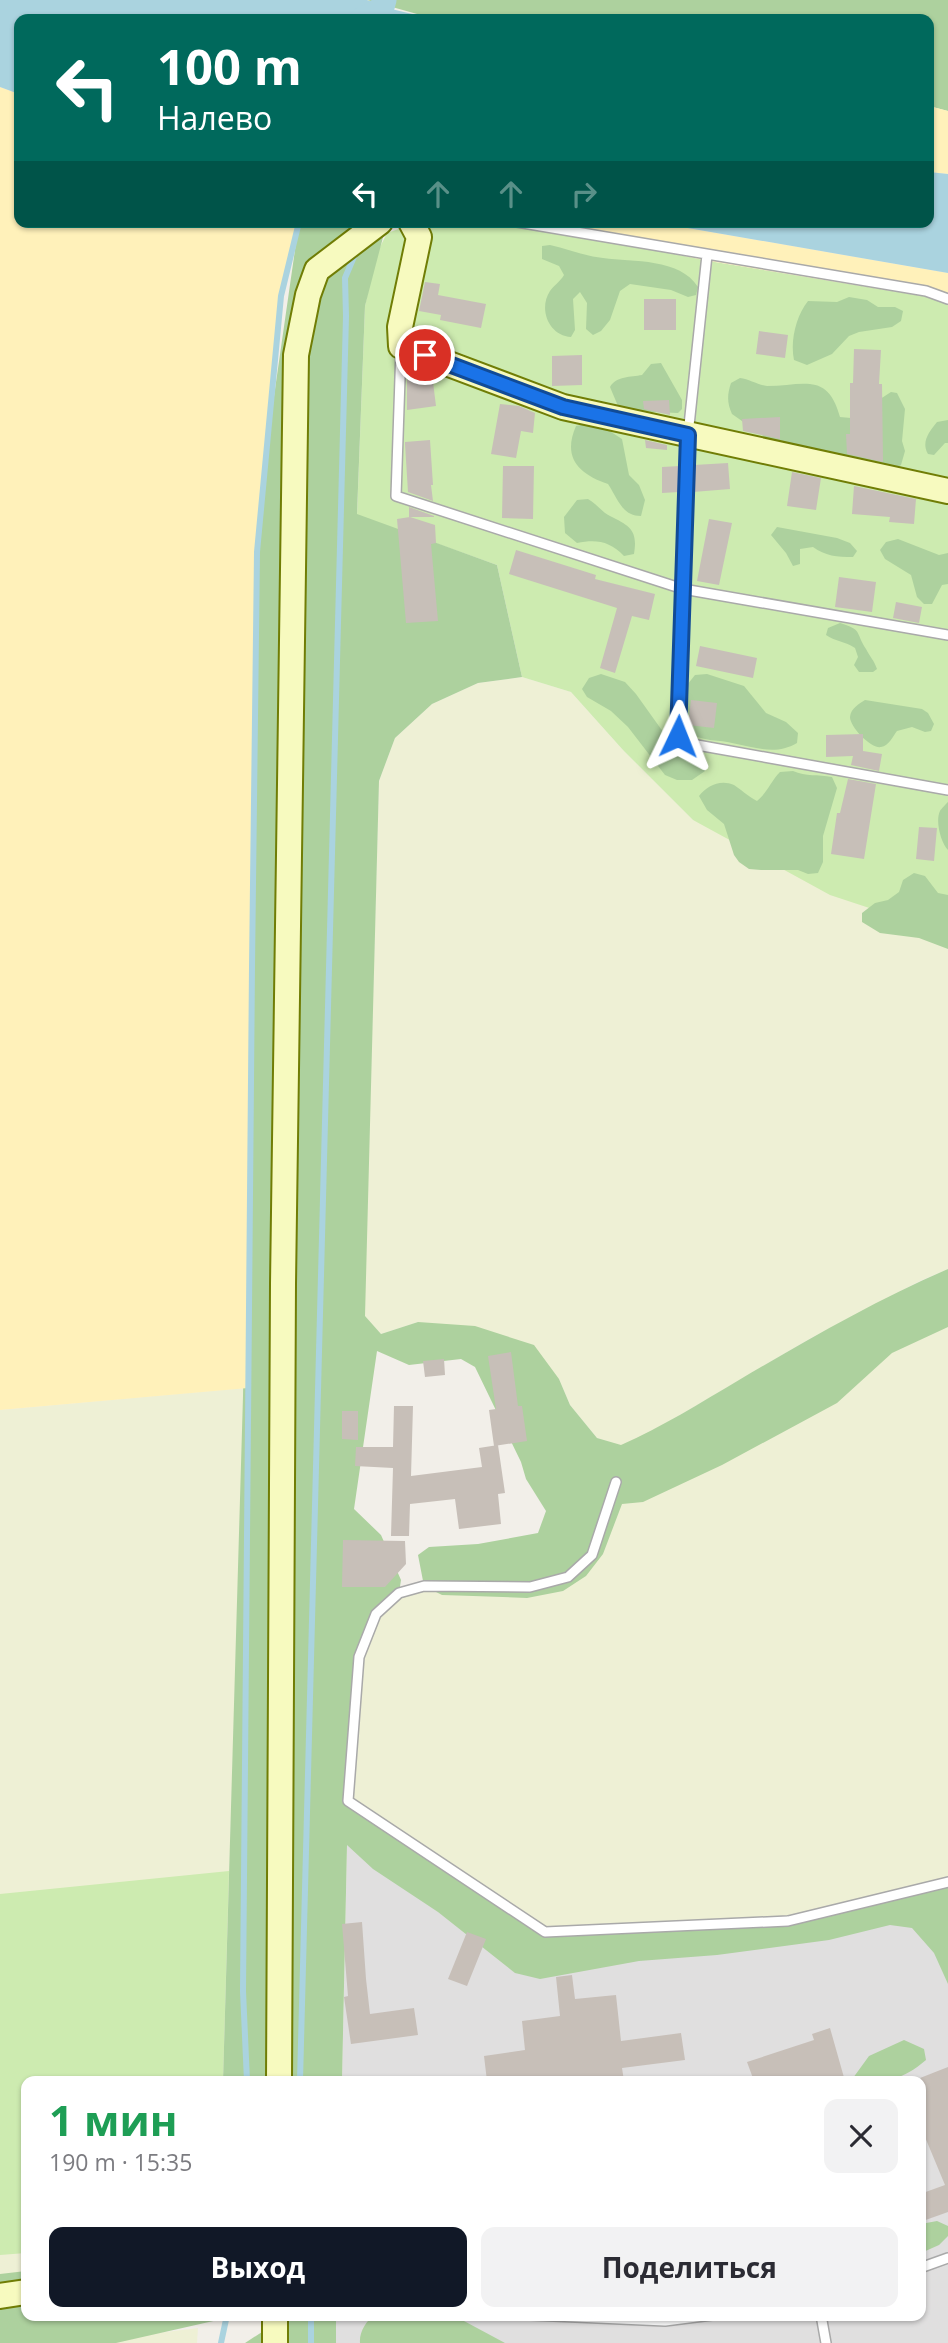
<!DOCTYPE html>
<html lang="ru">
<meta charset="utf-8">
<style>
:root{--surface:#fff;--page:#f2f2f3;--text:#2b2b33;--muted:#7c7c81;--accent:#111827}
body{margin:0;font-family:"Open Sans",sans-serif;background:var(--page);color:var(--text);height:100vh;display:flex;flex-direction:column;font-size:26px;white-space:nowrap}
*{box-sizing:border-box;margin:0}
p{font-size:23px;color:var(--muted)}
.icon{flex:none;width:38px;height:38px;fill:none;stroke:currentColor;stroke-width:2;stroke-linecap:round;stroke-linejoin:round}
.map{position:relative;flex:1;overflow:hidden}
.drawer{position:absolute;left:21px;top:2076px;width:905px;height:245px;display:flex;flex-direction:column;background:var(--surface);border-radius:14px;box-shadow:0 2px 5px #0004}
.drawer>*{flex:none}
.guide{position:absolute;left:14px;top:14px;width:920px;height:214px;border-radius:14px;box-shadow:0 2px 5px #0004;background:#00695c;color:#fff;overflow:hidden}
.pin{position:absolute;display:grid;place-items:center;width:60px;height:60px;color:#fff;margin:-30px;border:4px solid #fff;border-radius:50%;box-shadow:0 2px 7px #0007}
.me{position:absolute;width:77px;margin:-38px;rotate:2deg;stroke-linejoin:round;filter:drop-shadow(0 0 5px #0008)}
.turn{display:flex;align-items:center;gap:24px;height:147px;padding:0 28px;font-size:32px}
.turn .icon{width:91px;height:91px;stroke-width:2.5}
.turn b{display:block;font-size:49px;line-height:60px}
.lanes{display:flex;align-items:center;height:66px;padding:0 28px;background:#0003;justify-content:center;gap:35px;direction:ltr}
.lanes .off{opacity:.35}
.round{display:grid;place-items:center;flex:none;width:74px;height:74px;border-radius:14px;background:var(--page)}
.overview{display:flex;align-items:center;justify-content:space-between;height:119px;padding:0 28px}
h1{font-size:42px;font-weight:700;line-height:52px;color:#1e9e55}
.button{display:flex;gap:14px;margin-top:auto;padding:14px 28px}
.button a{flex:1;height:80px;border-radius:14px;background:var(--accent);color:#fff;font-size:28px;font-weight:700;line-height:80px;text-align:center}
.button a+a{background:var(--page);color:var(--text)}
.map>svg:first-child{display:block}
</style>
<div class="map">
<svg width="948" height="2343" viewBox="0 0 948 2343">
<rect width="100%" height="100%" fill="#f2efe9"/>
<path fill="#e0dfdf" d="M348,1801L948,1880V2343H336V2315H920V2081H342Z"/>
<path fill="#eef0d5" d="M522,677L571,692L623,750L693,820L948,934V1269L920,1281L811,1338L653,1431L621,1446L597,1438L570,1405L559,1379L418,1322L381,1334L364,1316L379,781L395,738L432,704L478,683Z
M948,1314V1880L788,1921L545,1932L348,1801L359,1657L376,1614L399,1593L424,1586L530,1587L616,1482L879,1346Z
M244,1388L223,2081H26V2297L0,2300V1410Z
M198,2328L197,2343H76Z"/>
<path fill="#cdebb0" d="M419,222H517L709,261L929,297L948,303V934L830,895L693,820L623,750L571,692L522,677L497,565L357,515L365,306L376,255L387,233Z
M229,1871L223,2081H26V2253L0,2255V1894Z"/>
<path fill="#add19e" d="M367,0H948V111L929,106V19H435Z
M299,222H387L365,306L357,514L497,565L522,677L478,683L432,704L395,738L379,781L365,1316L381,1334L418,1322L475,1326L534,1345L559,1379L570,1405L597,1438L621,1445C662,1427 700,1403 739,1380C807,1340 876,1300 948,1269V1327L892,1353L837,1403L722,1465L643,1502L622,1504L603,1554L586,1576L563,1591L527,1598L473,1596L442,1595L424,1586L418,1555L429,1547L478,1544L538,1533L546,1511L526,1479L521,1462L475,1367L461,1359L409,1365L377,1351L354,1509L381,1535L401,1580L399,1593L376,1614L359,1657L348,1801L545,1932L788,1921L948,1880V1984L934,1953L912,1928L890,1925L829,1940L717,1955L639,1961L540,1979L515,1973L438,1912L373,1869L347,1845L342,2081H223L243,1396L256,609L264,466Z
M550,245C567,249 585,256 603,258C633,262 680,258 698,287L696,295L688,297L671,290L630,284L620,291L610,320L601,331L593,335L586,329L587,303L580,292L573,299L575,330L571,337C549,336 538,309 550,291C554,285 560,282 564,275L559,266L542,259V246Z
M849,297L867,300L878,307H895L903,311L901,321L892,327L859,332L849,336L832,354L807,365L794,360C790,341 796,316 808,301L837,302Z
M661,363L682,400V409L678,413L630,411L618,406L610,387C616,376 631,377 642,375L651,364Z
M740,378C749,379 758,385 767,386C802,386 828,371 840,417L851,418L891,392L897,393L905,409L902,441L905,451L901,465L893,470L779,447L732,414C727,403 727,395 731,383Z
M948,420V443H945L934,455L928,454C921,442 929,432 937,422Z
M586,424L608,430L622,439L629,475L639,485L645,500L641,516C622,516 618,499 608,484C579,474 562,458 576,426Z
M588,499C597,504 603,513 610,516C630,526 638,530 634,554L624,556C610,541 596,539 577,543L565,533L564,517L577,500Z
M777,527L837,538L850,543L857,551L853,557C837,557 825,556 813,547L800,549V564L793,566L786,553L771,535Z
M898,539L939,555L948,553V584L942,585L932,604H924L917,597L911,575L885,559L880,550L886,542Z
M840,623C863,630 855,632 866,649C870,657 874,660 877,669L873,672H859L854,665L858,657L855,648C845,641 836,642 826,635L828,628Z
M601,674L625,682L636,694L661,729L678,747L706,760L705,771L692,780H677L665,775L628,727L611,711L587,697L582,689L589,678Z
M707,674L744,686L766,713L786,722L798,733L797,743C775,756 755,747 732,743C714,739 706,742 689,733L687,685L695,675Z
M865,700L922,709L928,713L934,724L931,731L925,732L912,727L897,731C893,736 889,746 881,747C871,749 850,727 850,717C851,708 859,704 865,700Z
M793,771C806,777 818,774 832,777L837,788L823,836V862L818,873L808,874L798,870H761L749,869L739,862L734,855L724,824L707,810L699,796C707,786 720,779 734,785C739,788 749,797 757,801C767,793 771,781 780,772Z
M948,802V850C941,843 935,821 940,811C941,809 947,803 948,802Z
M914,873L925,876L938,893L948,895V949L919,938L880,933L862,922V913L875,903L888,900L899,892L903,880Z
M904,2040L924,2049L926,2060C900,2082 887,2081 854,2081L853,2078L869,2056Z
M937,2221L948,2226V2236L939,2245L921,2253V2224Z
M26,2271V2315H240L116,2343H0V2274Z
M288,2315H336V2343H245Z
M375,2315H441L464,2321L505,2343H360C359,2333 366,2320 375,2315Z"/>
<path fill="#fff1ba" d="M0,87L19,94V222H299L281,296L257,552L248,1388L0,1410Z
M929,106L948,111V174L929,172Z
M517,222H653L948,273V303L929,297L709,261Z"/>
<path fill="#aad3df" d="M0,0H367L383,7L433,19H19V94L0,87Z
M929,172L948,174V273L653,222H929Z"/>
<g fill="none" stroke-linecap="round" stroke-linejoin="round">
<path stroke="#aad3df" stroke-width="6" d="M247,2081L243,1991L252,967L257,552L281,296L299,222
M300,2081L346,316L345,278L356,252
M221,2343L227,2315
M311,2343V2315"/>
<path stroke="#aad3df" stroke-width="23" d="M361,19L383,7L385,0"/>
</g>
<path fill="#c7bfb8" d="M425,282L440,284L438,295L486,304L481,328L440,320L441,315L419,311Z
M644,299H676V330H644Z
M759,331L788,335L785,358L756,354Z
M854,349L881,350L879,384H882L883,462L847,454L846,434H850V383H853Z
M582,355V385L552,386V356Z
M432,374L436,406L407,410V377Z
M669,400L670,415L644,409L643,401Z
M500,404L519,406L535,413L533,433L521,431L516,458L491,454Z
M780,417V439L743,431L742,419Z
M430,440L433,485H431L433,501L408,492L405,444V442Z
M645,440L667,445V450L646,448Z
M728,463L730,489L693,492L694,465Z
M503,466H534L533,519L502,518Z
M680,466L679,492L662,493V467Z
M792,472L821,478L816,510L787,506Z
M854,486L916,499L914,524L889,522L890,517L852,514Z
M409,507L434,516V517H409Z
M410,517L435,525L436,543L431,544L438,621L406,623L397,519Z
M709,519L732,523L719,585L697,581Z
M516,550L596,575L595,579L655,594L649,620L632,616L615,673L600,668L617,608L509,574Z
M839,577L876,582L872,612L835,607Z
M896,602L922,607L919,623L893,618Z
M700,646L757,658L753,678L696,666Z
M691,700L717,703L714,728L688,725Z
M863,734V751L882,754L879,771L851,765L853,756L826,757V735Z
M848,779L876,784L864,859L831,854L837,813H840Z
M919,827L937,828L934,861L916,859Z
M511,1352L518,1406H522L527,1441L494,1446L489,1410L496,1409L488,1356Z
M444,1359L445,1375L425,1377L423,1361Z
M394,1406H413L411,1476L482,1467L479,1448L498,1445L505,1493L498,1494L501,1524L459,1529L455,1499L410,1504L409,1536H391L393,1468L355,1466L356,1447H393Z
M342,1411H358V1440L342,1439Z
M343,1540L405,1541L406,1564L385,1587H342Z
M362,1922L366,1979L370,2014L414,2008L418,2035L351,2044L344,1997L348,1996L342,1924Z
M467,1932L486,1939L467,1986L448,1979Z
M572,1975L575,1999L616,1995L621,2041L681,2033L685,2060L622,2068L624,2081H553V2078L529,2081L528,2076L487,2081L484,2056L525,2050L522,2021L560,2016L556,1977Z
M830,2028L845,2081H754L747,2062L814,2040L812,2034Z
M948,2067V2212L920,2222V2194L945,2185L920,2125V2078Z"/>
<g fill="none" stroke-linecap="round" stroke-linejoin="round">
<g stroke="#a9a9a9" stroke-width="12">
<path id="lane" d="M517,222L926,291L948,299
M707,255L688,435L678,736L686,743L948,790
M401,348L396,496L683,589L948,635
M616,1482L592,1555L568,1577L530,1587L424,1586L399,1593L376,1614L359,1657L348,1801L545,1932L788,1921L948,1882
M920,2268L948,2258
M531,2315L665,2321L712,2315
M821,2315L826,2343"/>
</g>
<g stroke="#707d05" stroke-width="28">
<path id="secondary" d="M411,222L419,237L400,327L401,346L563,407L948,491
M279,2081L283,1284L296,355L308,295L317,270L380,222
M0,2296L26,2292
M275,2315V2343"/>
</g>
<use href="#lane" stroke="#fff" stroke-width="9"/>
<use href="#secondary" stroke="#f7fabf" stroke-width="24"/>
</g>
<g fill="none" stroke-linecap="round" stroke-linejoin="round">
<g stroke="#114b97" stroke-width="18">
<path id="route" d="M425,355L563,407L688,435L678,736"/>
</g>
<use href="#route" stroke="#1a73e8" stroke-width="12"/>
</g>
</svg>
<div class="pin" style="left:425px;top:355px;background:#d93025"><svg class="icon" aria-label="arrive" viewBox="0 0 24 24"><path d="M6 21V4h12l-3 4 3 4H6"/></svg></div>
<svg class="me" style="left:678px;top:736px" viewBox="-20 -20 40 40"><path d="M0-17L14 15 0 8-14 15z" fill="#1a73e8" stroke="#fff" stroke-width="4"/></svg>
<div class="guide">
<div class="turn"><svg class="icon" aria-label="left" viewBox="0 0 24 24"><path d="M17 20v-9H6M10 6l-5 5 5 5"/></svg><div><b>100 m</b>Налево</div></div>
<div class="lanes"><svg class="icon" aria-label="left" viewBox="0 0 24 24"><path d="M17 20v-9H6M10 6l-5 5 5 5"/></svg><svg class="icon off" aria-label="ahead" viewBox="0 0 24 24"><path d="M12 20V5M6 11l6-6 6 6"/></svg><svg class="icon off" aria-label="ahead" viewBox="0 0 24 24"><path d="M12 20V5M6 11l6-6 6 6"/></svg><svg class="icon off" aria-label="right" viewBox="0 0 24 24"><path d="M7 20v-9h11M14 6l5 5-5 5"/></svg></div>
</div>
<section class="drawer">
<div class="overview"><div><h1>1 мин</h1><p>190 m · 15:35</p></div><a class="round"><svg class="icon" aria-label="close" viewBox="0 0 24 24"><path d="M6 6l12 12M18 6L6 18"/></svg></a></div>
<div class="button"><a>Выход</a><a>Поделиться</a></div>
</section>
</div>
